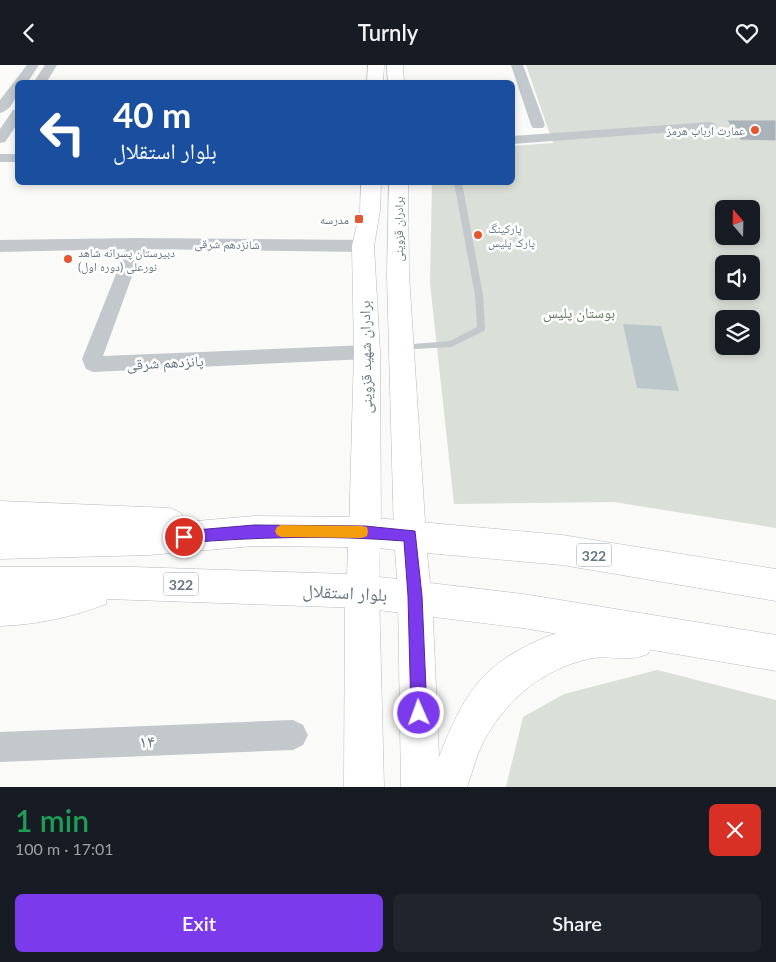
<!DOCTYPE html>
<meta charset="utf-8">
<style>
:root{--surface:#171b24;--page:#20242c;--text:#f1f3f6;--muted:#9ea1a6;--accent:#7c3aed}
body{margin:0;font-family:Lato,"Noto Naskh Arabic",sans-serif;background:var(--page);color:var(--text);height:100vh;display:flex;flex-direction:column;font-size:19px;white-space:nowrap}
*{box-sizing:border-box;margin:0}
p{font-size:16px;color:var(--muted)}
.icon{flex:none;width:28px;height:28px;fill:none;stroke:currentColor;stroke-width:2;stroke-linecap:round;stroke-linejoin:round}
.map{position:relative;height:722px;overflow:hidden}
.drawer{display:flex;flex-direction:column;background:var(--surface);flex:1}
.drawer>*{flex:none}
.top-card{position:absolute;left:15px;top:15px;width:500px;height:105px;border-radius:8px;box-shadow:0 2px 8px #0003;background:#1a4fa0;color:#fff;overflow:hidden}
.needle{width:32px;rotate:340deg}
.controls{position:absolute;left:715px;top:135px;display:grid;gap:10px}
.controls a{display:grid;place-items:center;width:45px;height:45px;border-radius:8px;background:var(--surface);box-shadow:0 2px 8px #0003;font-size:25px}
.pin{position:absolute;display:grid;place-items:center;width:42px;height:42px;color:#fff;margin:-21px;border:2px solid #fff;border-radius:50%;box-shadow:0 1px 5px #0007}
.me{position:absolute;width:55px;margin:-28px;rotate:358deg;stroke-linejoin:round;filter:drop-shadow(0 0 4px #0008)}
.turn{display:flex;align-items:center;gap:18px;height:105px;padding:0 15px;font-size:22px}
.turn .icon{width:65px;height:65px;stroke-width:2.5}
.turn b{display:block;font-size:35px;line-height:42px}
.round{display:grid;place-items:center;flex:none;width:52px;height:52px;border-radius:8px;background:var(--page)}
.overview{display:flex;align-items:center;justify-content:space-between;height:85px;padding:0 15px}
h1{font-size:30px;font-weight:600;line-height:38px;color:#1e9e55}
.button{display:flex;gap:10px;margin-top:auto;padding:10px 15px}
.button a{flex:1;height:58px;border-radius:8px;background:var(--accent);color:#fff;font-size:20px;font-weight:600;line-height:58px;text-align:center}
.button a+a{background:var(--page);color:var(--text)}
header{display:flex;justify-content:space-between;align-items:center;height:65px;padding:0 15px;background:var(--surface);font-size:22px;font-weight:600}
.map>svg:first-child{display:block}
</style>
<header><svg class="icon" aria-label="back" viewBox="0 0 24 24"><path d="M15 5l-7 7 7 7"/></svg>Turnly<svg class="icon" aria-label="heart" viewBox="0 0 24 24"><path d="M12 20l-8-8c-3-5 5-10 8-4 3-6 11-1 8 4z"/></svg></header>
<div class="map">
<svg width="776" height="722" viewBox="0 0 776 722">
<rect width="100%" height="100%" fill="#fafaf8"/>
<path fill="#dadfd7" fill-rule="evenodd" d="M526,0H776V463L614,437L454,439L430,218L432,118H512L513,81L553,78ZM724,144H751V171H724ZM724,199H751V226H724ZM724,254H751V281H724Z
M657,605L776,635V722H506L523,652L564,629Z"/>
<path fill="#bbc7cb" d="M623,259L661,261L679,326L637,323Z"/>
<path fill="#aab3b9" stroke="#dcdcda" d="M727,55H776V76L740,75Z"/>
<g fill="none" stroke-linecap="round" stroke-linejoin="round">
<g stroke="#b3babf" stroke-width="1">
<path id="secondary" d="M368,0H384L383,18H367Z
M387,0H403L404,18H388Z
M361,118H381L380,146L374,181L380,287L381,467L376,478L365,482L354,478L349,467L354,287L352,181L360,146Z
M389,118H408L409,210L426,471L421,482L410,486L399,482L394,471L387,210Z
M362,509L374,514L379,526L384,722H344L345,526L350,514Z
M415,514L427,519L432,531L439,692C451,662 463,632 486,609C522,574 600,545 648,565L653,577L648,589C628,598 609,589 588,594C542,605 510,632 486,672C477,687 473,706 467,722H401L398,531L403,519Z"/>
</g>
<g stroke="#b5babe" stroke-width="1">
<path id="primary" d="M0,436L170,443L181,448L185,457L254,451L365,452L562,470L776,504V536L562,500L427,488L430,518L523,529L776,570V606L523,563L362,543L107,534L106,539C73,552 35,560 0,561V502H134L347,509L348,482L254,481L149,490L0,494ZM380,483L395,485L397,514L379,512Z"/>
</g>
<path fill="#c3c8cc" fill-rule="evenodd" d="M454,118H462L483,230L485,264L484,266L451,282L398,285L396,283L401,280L450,276L477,262L475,230Z"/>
<path fill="#c3c8cc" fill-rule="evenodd" d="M27,0H39L27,18H18C18,29 13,45 0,48V35Z
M45,0H57L46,18H33Z
M511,0H523L545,60L543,63H533L531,60Z
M18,44V58L5,77L0,78V64L13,45Z
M709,57L714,58L716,61L714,64L512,79V71Z
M0,89H18V97H0Z
M136,173L363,175L369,177L371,181L369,185L363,187L142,184L103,291L367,280L374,282L377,287L374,292L367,294L93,307L86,304L82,294L126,184L0,187V175Z
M293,655L303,660L308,670L303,680L293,685L0,697V667Z"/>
<use href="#secondary" fill="#fff" fill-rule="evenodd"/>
<use href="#primary" fill="#fff" fill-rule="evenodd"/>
</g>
<path fill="#7c3aed" stroke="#51269a" d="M254,460L365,461L415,466L422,531L427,648L424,653L419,655L413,653L411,648L408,531L404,476C331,470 257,472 184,478L179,476L177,472L179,467L184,466Z"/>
<path fill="#f59e0b" d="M281,460L362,461L367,462L368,467L367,471L362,473L281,472L277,470L275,466L277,462Z"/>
<g fill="#e4572e" stroke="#fff" stroke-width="2">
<circle cx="755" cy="65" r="5"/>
<rect x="354" y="149" width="10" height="10" rx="2.5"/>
<circle cx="478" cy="170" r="5"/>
<circle cx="68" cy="194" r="5"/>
</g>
<g text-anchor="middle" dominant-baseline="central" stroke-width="5" stroke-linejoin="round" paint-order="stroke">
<g font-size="12" fill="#657683" stroke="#fff" text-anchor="end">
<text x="745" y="65">عمارت ارباب هرمز</text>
<text x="349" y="154">مدرسه</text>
<text x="488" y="163" text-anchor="start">پارکینگ<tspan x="488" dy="14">پارک پلیس</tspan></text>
<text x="78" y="187" text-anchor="start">دبیرستان پسرانه شاهد<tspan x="78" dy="14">نورعلی (دوره اول)</tspan></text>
</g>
<g font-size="12" fill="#657683" stroke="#fff">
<text transform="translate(398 164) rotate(-90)">برادران قزوینی</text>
<text transform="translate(227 179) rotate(1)">شانزدهم شرقی</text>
</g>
<g fill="#fff" stroke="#939fa8" stroke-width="1">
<rect x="576.5" y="478.5" width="35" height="23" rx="4"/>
<rect x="163.5" y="507.5" width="35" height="23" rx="4"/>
</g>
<g font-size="14" font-weight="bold" fill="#657683">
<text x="594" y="490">322</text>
<text x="181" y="519">322</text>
</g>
<g font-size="15" fill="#687a64" stroke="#fff">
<text x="579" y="247">بوستان پلیس</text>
</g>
<g font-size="15" fill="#657683" stroke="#fff">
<text transform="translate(365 292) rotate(-91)">برادران شهید قزوینی</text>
<text transform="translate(165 297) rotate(-3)">پانزدهم شرقی</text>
</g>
<g font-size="18" fill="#657683" stroke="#fff">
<text transform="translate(345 527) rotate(3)">بلوار استقلال</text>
<text transform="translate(147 676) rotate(-2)">۱۴</text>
</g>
</g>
</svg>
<div class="controls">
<a><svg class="needle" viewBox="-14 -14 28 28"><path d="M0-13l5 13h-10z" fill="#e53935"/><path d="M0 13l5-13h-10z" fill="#9ea1a6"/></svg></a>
<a><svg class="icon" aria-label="sound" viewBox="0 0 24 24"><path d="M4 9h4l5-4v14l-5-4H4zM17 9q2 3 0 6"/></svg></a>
<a><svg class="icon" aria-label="layers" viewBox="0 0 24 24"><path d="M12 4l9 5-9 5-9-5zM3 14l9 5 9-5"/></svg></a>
</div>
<div class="pin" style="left:184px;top:472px;background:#d93025"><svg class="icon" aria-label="arrive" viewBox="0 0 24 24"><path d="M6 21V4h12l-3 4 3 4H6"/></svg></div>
<svg class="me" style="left:419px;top:648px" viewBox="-20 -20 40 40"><circle r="17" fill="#7c3aed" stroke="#fff" stroke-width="3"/><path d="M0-11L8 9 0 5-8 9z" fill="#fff"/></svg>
<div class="top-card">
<div class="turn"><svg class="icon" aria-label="left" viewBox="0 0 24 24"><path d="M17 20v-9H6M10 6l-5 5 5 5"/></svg><div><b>40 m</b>بلوار استقلال</div></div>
</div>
</div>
<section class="drawer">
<div class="overview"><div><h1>1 min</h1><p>100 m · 17:01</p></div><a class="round" style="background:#d93025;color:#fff"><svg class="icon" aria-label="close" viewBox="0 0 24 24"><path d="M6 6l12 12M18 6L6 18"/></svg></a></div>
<div class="button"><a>Exit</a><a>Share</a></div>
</section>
